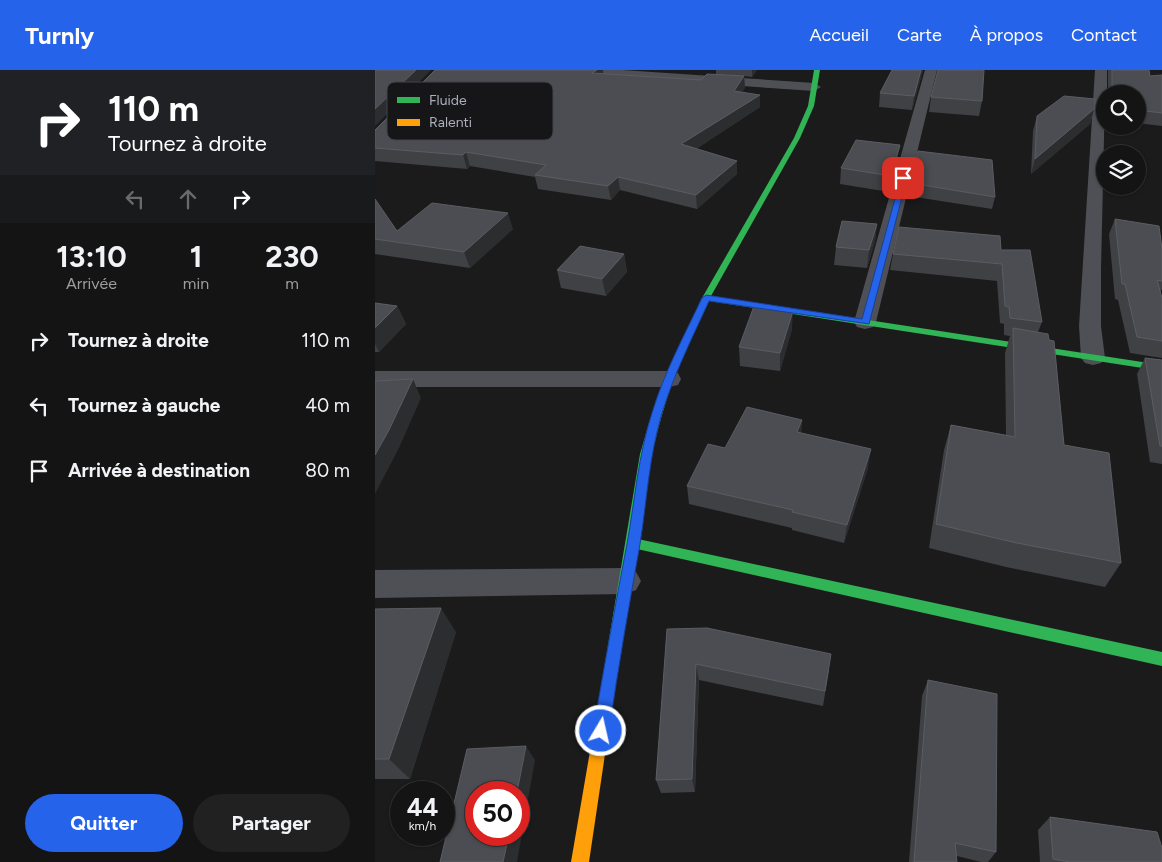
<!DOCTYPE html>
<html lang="fr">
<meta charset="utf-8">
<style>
:root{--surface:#141415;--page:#212122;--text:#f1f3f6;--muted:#9d9ea0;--line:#333334;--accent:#2563eb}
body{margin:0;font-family:Figtree,sans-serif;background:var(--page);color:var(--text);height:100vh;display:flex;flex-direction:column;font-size:19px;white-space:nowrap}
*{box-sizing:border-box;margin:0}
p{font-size:16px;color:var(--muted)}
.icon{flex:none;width:28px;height:28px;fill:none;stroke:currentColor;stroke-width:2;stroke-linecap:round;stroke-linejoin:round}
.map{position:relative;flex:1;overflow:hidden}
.sheet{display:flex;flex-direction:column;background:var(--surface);width:375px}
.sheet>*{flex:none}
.hud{background:#202124;color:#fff;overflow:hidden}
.controls{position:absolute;left:721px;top:15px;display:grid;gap:10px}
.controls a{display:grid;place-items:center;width:50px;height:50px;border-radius:50%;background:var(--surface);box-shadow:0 1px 4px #0004,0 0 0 1px var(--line);font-size:25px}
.speed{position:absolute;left:15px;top:711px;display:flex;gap:10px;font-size:25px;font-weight:700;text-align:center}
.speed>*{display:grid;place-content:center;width:65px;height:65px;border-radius:50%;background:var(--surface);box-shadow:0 1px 4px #0004,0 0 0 1px var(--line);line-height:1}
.speed small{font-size:12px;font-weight:400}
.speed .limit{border:8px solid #d22;background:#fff;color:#111}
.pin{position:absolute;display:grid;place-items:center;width:42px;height:42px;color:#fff;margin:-21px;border-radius:10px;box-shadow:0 2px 8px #0006}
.me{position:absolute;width:55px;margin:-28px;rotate:9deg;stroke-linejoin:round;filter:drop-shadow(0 0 4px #0008)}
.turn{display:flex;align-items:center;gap:18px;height:105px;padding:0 25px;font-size:22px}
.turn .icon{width:65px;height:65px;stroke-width:2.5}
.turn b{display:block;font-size:35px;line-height:42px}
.lanes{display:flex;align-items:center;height:48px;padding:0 25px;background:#0003;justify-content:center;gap:25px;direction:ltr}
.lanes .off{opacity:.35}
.eta{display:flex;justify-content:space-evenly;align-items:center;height:85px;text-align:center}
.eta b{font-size:30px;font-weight:700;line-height:35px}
.primary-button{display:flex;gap:10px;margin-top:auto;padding:10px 25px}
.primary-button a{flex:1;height:58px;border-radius:30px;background:var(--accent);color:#fff;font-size:20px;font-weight:700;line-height:58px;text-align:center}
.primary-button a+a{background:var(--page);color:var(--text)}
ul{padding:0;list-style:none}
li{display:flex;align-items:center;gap:15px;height:65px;padding:0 25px}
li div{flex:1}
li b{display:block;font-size:19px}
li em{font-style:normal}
header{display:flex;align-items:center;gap:30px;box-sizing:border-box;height:70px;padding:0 25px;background:var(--accent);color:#fff}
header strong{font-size:24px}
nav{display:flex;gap:28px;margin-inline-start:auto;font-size:18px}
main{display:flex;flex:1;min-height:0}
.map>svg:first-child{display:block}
</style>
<header>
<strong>Turnly</strong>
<nav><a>Accueil</a><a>Carte</a><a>À propos</a><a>Contact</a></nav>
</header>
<main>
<section class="sheet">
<div class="hud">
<div class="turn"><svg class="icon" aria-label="right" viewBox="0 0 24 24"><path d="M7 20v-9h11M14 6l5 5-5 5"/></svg><div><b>110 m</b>Tournez à droite</div></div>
<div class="lanes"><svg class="icon off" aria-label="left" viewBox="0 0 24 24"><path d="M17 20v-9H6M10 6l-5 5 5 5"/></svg><svg class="icon off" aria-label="ahead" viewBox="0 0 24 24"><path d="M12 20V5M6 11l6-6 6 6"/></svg><svg class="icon" aria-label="right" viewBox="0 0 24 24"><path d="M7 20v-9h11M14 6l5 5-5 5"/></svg></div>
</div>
<div class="eta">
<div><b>13:10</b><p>Arrivée</p></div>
<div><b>1</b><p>min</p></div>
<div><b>230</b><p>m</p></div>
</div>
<ul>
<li><svg class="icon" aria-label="right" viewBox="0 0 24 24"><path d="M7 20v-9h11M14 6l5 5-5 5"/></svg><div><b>Tournez à droite</b></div><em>110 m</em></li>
<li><svg class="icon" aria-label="left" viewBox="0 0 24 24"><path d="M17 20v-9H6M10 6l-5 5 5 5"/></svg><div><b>Tournez à gauche</b></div><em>40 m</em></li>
<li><svg class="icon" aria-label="arrive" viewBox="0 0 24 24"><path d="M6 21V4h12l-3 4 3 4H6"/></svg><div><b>Arrivée à destination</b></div><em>80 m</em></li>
</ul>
<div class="primary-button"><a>Quitter</a><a>Partager</a></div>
</section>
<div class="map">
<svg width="787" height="792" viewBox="0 0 787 792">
<rect width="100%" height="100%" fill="#1b1b1c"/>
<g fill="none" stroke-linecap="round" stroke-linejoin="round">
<path fill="#4f5055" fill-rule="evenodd" d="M184,0H247L439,13L446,17L439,21L190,4Z
M550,0H562L501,252L498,257L490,259L482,257L479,252Z
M720,0H732V24H730L726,199V256L730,288L726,293L718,295L710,293L706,288L704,256Z
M0,301H294L303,303L306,309L303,315L294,317H0Z
M250,498L261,502L266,511L261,520L250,524L0,528V500Z"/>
<path fill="#30b455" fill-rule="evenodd" d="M439,0H445L439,36L425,68L336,226L787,295V301L334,231C317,268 298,305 287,345C275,385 270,427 263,469L787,582V596L262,479L240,617L238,622L233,624L228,622L226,617L265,384L277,343L289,309L327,228L419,68L433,36Z"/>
<path fill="#ff9f0a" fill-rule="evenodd" d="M233,610L238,612L240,617L214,792H196L226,617L228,612Z"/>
</g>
<path fill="#404145" d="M60,0H228V4L326,10L341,4V0H382L377,7L369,6L370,18L367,22L385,37L321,79L362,104L322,139L245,120L236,130L163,119L160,107L95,96L92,99L0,91V60Z
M517,0H548L537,40L504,37L505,23Z
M733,0H774L775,6L787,5V56L762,53V24H733Z
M556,27L607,31L604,46L554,42Z
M719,39L715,54L656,104L658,61L662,46Z
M522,91L514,122L465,114L466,98Z
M535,113L620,127L617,139L534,126Z
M0,129L22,161L138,159L95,198L0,184Z
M740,149L787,179V219L785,222L787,228V288L755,283L743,230L740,229L734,164Z
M502,154L500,171L492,198L459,195L461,177Z
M626,180L667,252L663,262L689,375L746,493L730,517L631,497L554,478L569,380L576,355L631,365L630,283L635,266L629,265V254L625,253L622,211L515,200L518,184Z
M249,184L252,202L231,226L186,218L182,200Z
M0,233L22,236L31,254L4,282H0Z
M417,259L405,301L365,296L364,277Z
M770,288L787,290V394L775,392L762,304Z
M427,350L426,363L493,398L469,473L417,460V458L314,434L312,416L350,378Z
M0,539L81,562L35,709H0Z
M292,559L454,600L448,636L324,610L320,722L286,723L281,710Z
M553,610L621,782L613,792H606L582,786V792H534L547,626Z
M675,747L787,792H665L663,760Z"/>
<path fill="#2c2d2f" d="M41,0H56L0,56V39Z
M222,0H228L229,9L217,3Z
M377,0H382L377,7Z
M546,0H548L537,40L539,26Z
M369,6L370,18L360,33L359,21Z
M385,25V37L307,88L306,74Z
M719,39L715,54L656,104L660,89Z
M525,75L522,91L514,122L516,106Z
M91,82L95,96L92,99L88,85Z
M362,91V104L322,139L321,125Z
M243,107L245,120L236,130L233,116Z
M133,143L138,159L95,198L89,182Z
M502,154L500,171L492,198L494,180Z
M249,184L252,202L231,226L227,209Z
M22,236L31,254L4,282L0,274V258Z
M418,241L417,259L405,301V283Z
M38,309L46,328L24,378L0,424V385Z
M427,350L426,369L422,362Z
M496,379L493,398L469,473L472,455Z
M66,538L81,562L35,709L14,689Z
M321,594L324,610L320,722L317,709Z
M151,676L160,690L142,792H128L134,765H144V722H142Z"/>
<path fill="#4c4d52" stroke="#5b5d63" d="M0,0H41L0,39Z
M60,0H222L217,3L326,10L332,4L369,6L359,21L385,25L306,74L362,91L321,125L243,107L233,116L160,105L171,95L91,82L88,85L0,78V60Z
M517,0H546L539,26L505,23Z
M563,0H609L607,31L556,27Z
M737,0H774L775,6L787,5V43L762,40V24H737Z
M689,26L720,29L719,39L660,89L662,46Z
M481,70L525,75L516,106L466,98Z
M543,81L617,90L620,127L535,113Z
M0,129L22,161L57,133L133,143L89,182L0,169Z
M740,149L784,156L787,179V211L782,210L787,228V271L762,267L750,214H747Z
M467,151L502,154L494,180L461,177Z
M524,157L625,166L626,180H655L667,252L635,248L634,237L630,236L627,194L518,184Z
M205,176L249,184L227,209L182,200Z
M0,233L22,236L0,258Z
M379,236L418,241L405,283L364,277Z
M638,258L673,264L674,270L679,271L689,375L734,383L746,493L642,473L561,454L576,355L640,367Z
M770,288L787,290V376H785Z
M38,309L14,360L0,385V311Z
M372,337L427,350L422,362L496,379L472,455L417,442L418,440L312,416L333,374L350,378Z
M66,538L14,689H0V539Z
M332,558L456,584L450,621L321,594L317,709L281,710L292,559Z
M553,610L622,624L621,782L580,773L582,792H539Z
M151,676L142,722H101V765H134L128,792H65L92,679Z
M675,747L782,762L787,778V792H695L678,789Z"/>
<path fill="#2563eb" stroke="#184099" d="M526,107L532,108L494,254L334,231C317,268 299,304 287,343C274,386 272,430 265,474C254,536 243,598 234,661L231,666L226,669L221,666L218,661C229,598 240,536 252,474C260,430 263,386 277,343C289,303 309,266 327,228L331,225L487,249Z"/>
<rect x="12" y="12" width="166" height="58" rx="8" fill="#161518" stroke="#43444a" stroke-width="1"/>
<rect x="22" y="27" width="23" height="6" fill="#30b455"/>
<rect x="22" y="49" width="23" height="7" fill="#ff9f0a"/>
<g font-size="14" fill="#acb0bd">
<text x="54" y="35">Fluide</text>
<text x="54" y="57">Ralenti</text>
</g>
</svg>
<div class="controls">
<a><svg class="icon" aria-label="search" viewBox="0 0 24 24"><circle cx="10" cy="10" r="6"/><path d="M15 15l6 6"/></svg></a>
<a><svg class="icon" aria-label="layers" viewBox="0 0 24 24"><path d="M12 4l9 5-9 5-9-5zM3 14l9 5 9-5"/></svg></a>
</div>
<div class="speed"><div>44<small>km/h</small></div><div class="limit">50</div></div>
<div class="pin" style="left:528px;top:108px;background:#d93025"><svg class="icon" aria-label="arrive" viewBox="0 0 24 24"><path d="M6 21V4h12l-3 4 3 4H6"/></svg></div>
<svg class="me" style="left:226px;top:661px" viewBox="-20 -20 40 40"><circle r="17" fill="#2563eb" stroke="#fff" stroke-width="3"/><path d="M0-11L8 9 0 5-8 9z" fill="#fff"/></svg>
</div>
</main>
